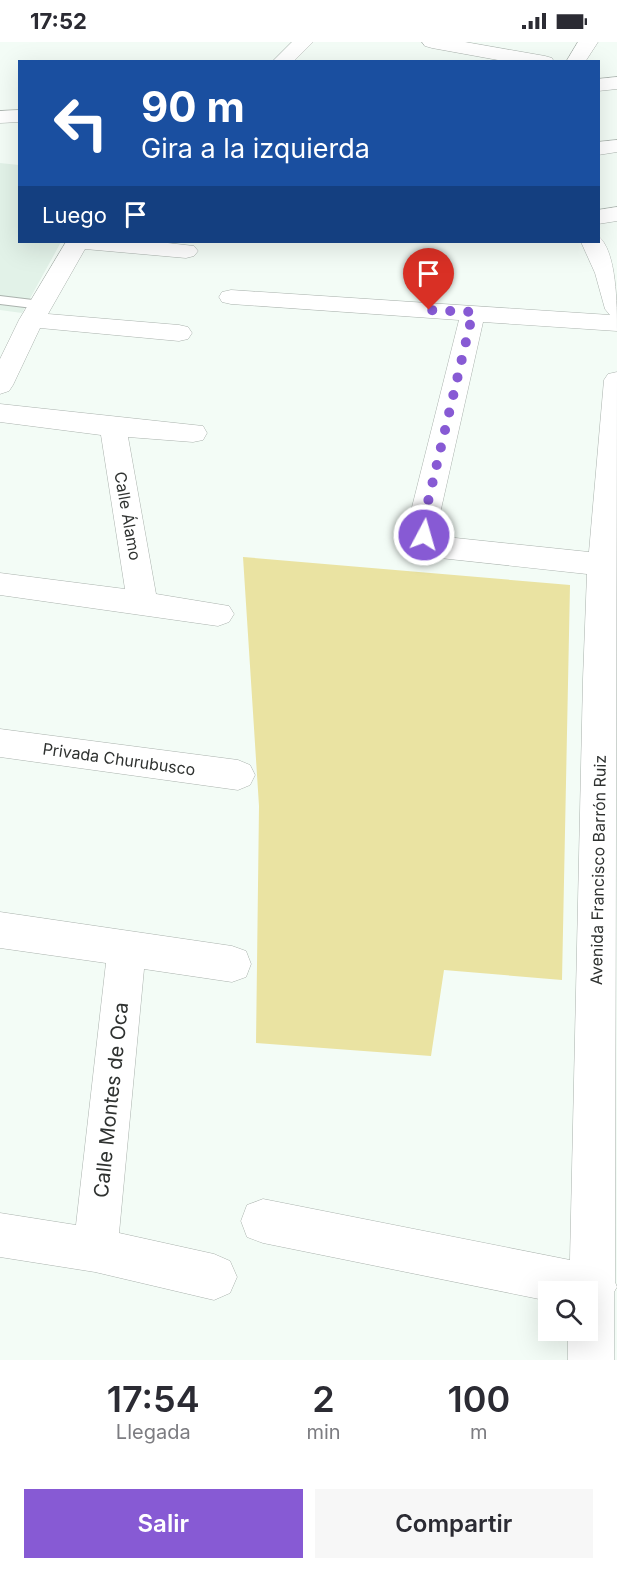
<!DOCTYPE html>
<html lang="es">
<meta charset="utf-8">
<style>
:root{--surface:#fff;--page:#f7f7f7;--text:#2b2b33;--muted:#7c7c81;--accent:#875ad4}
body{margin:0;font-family:Inter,sans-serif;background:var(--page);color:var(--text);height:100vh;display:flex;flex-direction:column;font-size:22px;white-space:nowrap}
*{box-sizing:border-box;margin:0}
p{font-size:20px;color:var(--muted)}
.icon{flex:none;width:33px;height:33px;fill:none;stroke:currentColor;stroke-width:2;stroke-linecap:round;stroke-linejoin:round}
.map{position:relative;height:1318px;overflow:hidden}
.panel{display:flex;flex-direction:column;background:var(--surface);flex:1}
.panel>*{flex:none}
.banner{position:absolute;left:18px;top:18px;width:582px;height:183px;border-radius:0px;box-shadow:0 6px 24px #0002;background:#1a4fa0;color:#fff;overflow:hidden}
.controls{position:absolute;left:538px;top:1239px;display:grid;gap:12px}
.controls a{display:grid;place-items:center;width:60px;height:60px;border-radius:0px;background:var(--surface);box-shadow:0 6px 24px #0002;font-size:30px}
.pin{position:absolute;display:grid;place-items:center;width:51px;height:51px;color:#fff;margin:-62px -26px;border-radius:50% 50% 50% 0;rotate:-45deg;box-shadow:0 0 6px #0007}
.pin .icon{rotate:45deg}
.me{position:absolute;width:66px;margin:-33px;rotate:6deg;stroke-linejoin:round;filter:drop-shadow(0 0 4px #0008)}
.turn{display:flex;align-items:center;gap:21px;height:126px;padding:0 24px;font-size:27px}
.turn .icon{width:78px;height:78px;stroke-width:2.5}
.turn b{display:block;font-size:42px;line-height:51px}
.then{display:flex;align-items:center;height:57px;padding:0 24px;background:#0003;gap:12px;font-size:22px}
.eta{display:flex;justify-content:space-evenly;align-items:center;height:102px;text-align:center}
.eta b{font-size:36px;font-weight:600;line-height:42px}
.button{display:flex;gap:12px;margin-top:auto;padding:12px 24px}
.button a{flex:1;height:69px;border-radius:0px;background:var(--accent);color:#fff;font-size:24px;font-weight:600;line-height:69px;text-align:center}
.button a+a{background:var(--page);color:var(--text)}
.status{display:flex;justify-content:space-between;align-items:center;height:42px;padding:0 30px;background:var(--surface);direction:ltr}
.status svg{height:16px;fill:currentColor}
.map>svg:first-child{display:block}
</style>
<div class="status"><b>17:52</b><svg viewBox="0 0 49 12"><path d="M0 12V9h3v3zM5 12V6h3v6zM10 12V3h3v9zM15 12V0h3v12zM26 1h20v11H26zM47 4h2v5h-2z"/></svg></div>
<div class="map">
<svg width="617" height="1318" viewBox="0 0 617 1318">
<rect width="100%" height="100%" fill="#f3fcf6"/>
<path fill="#e2f2e8" d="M0,121L19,123L20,200H61L22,271L0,268Z"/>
<path fill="#eae3a2" d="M243,515L570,543L562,938L444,928L431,1014L256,1001L259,764Z"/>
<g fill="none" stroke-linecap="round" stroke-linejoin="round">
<g stroke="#aab2ad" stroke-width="2">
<path id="service" d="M0,254L41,259L48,263L41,267L0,262Z"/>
</g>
<g stroke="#aab2ad" stroke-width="1">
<path id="minor" d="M292,0H313L293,20H272Z
M422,0H465L545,14L552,16L554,20H509L432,6L425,4Z
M578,0H598L585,20H566Z
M617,98V110L598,113V100Z
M617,165V179L598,182V168Z
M598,194C617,208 617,264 617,289L483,280L437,485L446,495L589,510L604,338L608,332L617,330L615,1240L617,1245L614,1250V1318H568V1288H588V1250H549V1259L263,1201L247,1195L241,1179L247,1163L263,1157L570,1218L583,637L587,532L440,516C423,511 413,502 407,485L459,278L231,262L222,260L219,255L222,250L231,248L610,273L605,267L595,231L581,200H598Z
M66,200H159L194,204L198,209L194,214L186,216L85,207L48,272L179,283L188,285L192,291L188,297L179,299L40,286L13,343L9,349L0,352V317L19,278Z
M0,362L203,384L207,391L203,398L193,400L128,395L156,552L229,564L234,572L229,580L218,584L0,553V531L125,547L101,393L0,380Z
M0,687L238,718L250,723L255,733L250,743L238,748L0,715Z
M0,870L232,904L246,909L251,922L246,935L232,940L144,927L119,1191L214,1212L230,1219L237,1235L230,1251L214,1258L95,1230L0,1215V1171L76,1183L106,921L0,906Z"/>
</g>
<g stroke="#aab2ad" stroke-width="1">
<path id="tertiary" d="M617,35V47L598,49V37Z
M20,68V80L0,81V69Z"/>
</g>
<use href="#service" fill="#fff" fill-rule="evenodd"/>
<use href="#minor" fill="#fff" fill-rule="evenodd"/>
<use href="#tertiary" fill="#fff" fill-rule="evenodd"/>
</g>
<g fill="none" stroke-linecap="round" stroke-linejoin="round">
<path stroke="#875ad4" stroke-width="10" stroke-dasharray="0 18" d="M424,493L422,485L473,270L429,268"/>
</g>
<g text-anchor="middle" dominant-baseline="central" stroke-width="5" stroke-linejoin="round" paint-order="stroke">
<g font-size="16" fill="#2f3230" stroke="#fff">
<text transform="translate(128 474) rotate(80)">Calle Álamo</text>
<text transform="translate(119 717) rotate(8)">Privada Churubusco</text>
<text transform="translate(598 828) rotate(-89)">Avenida Francisco Barrón Ruiz</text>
</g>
<g font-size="20" fill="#2f3230" stroke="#fff">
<text transform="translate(111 1058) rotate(-84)">Calle Montes de Oca</text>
</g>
</g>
</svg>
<div class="controls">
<a><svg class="icon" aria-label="search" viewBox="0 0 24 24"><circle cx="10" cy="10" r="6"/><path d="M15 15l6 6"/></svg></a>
</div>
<div class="pin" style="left:429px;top:268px;background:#d93025"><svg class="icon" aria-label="arrive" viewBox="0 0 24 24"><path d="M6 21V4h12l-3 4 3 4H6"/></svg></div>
<svg class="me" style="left:424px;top:493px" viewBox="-20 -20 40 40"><circle r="17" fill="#875ad4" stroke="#fff" stroke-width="3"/><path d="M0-11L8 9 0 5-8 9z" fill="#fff"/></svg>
<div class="banner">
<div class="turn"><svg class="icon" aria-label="left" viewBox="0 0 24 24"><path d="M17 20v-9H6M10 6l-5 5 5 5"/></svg><div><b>90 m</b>Gira a la izquierda</div></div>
<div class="then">Luego<svg class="icon" aria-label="arrive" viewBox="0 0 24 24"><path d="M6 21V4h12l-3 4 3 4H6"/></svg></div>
</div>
</div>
<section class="panel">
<div class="eta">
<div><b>17:54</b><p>Llegada</p></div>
<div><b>2</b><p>min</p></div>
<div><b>100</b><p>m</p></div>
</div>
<div class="button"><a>Salir</a><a>Compartir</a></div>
</section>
